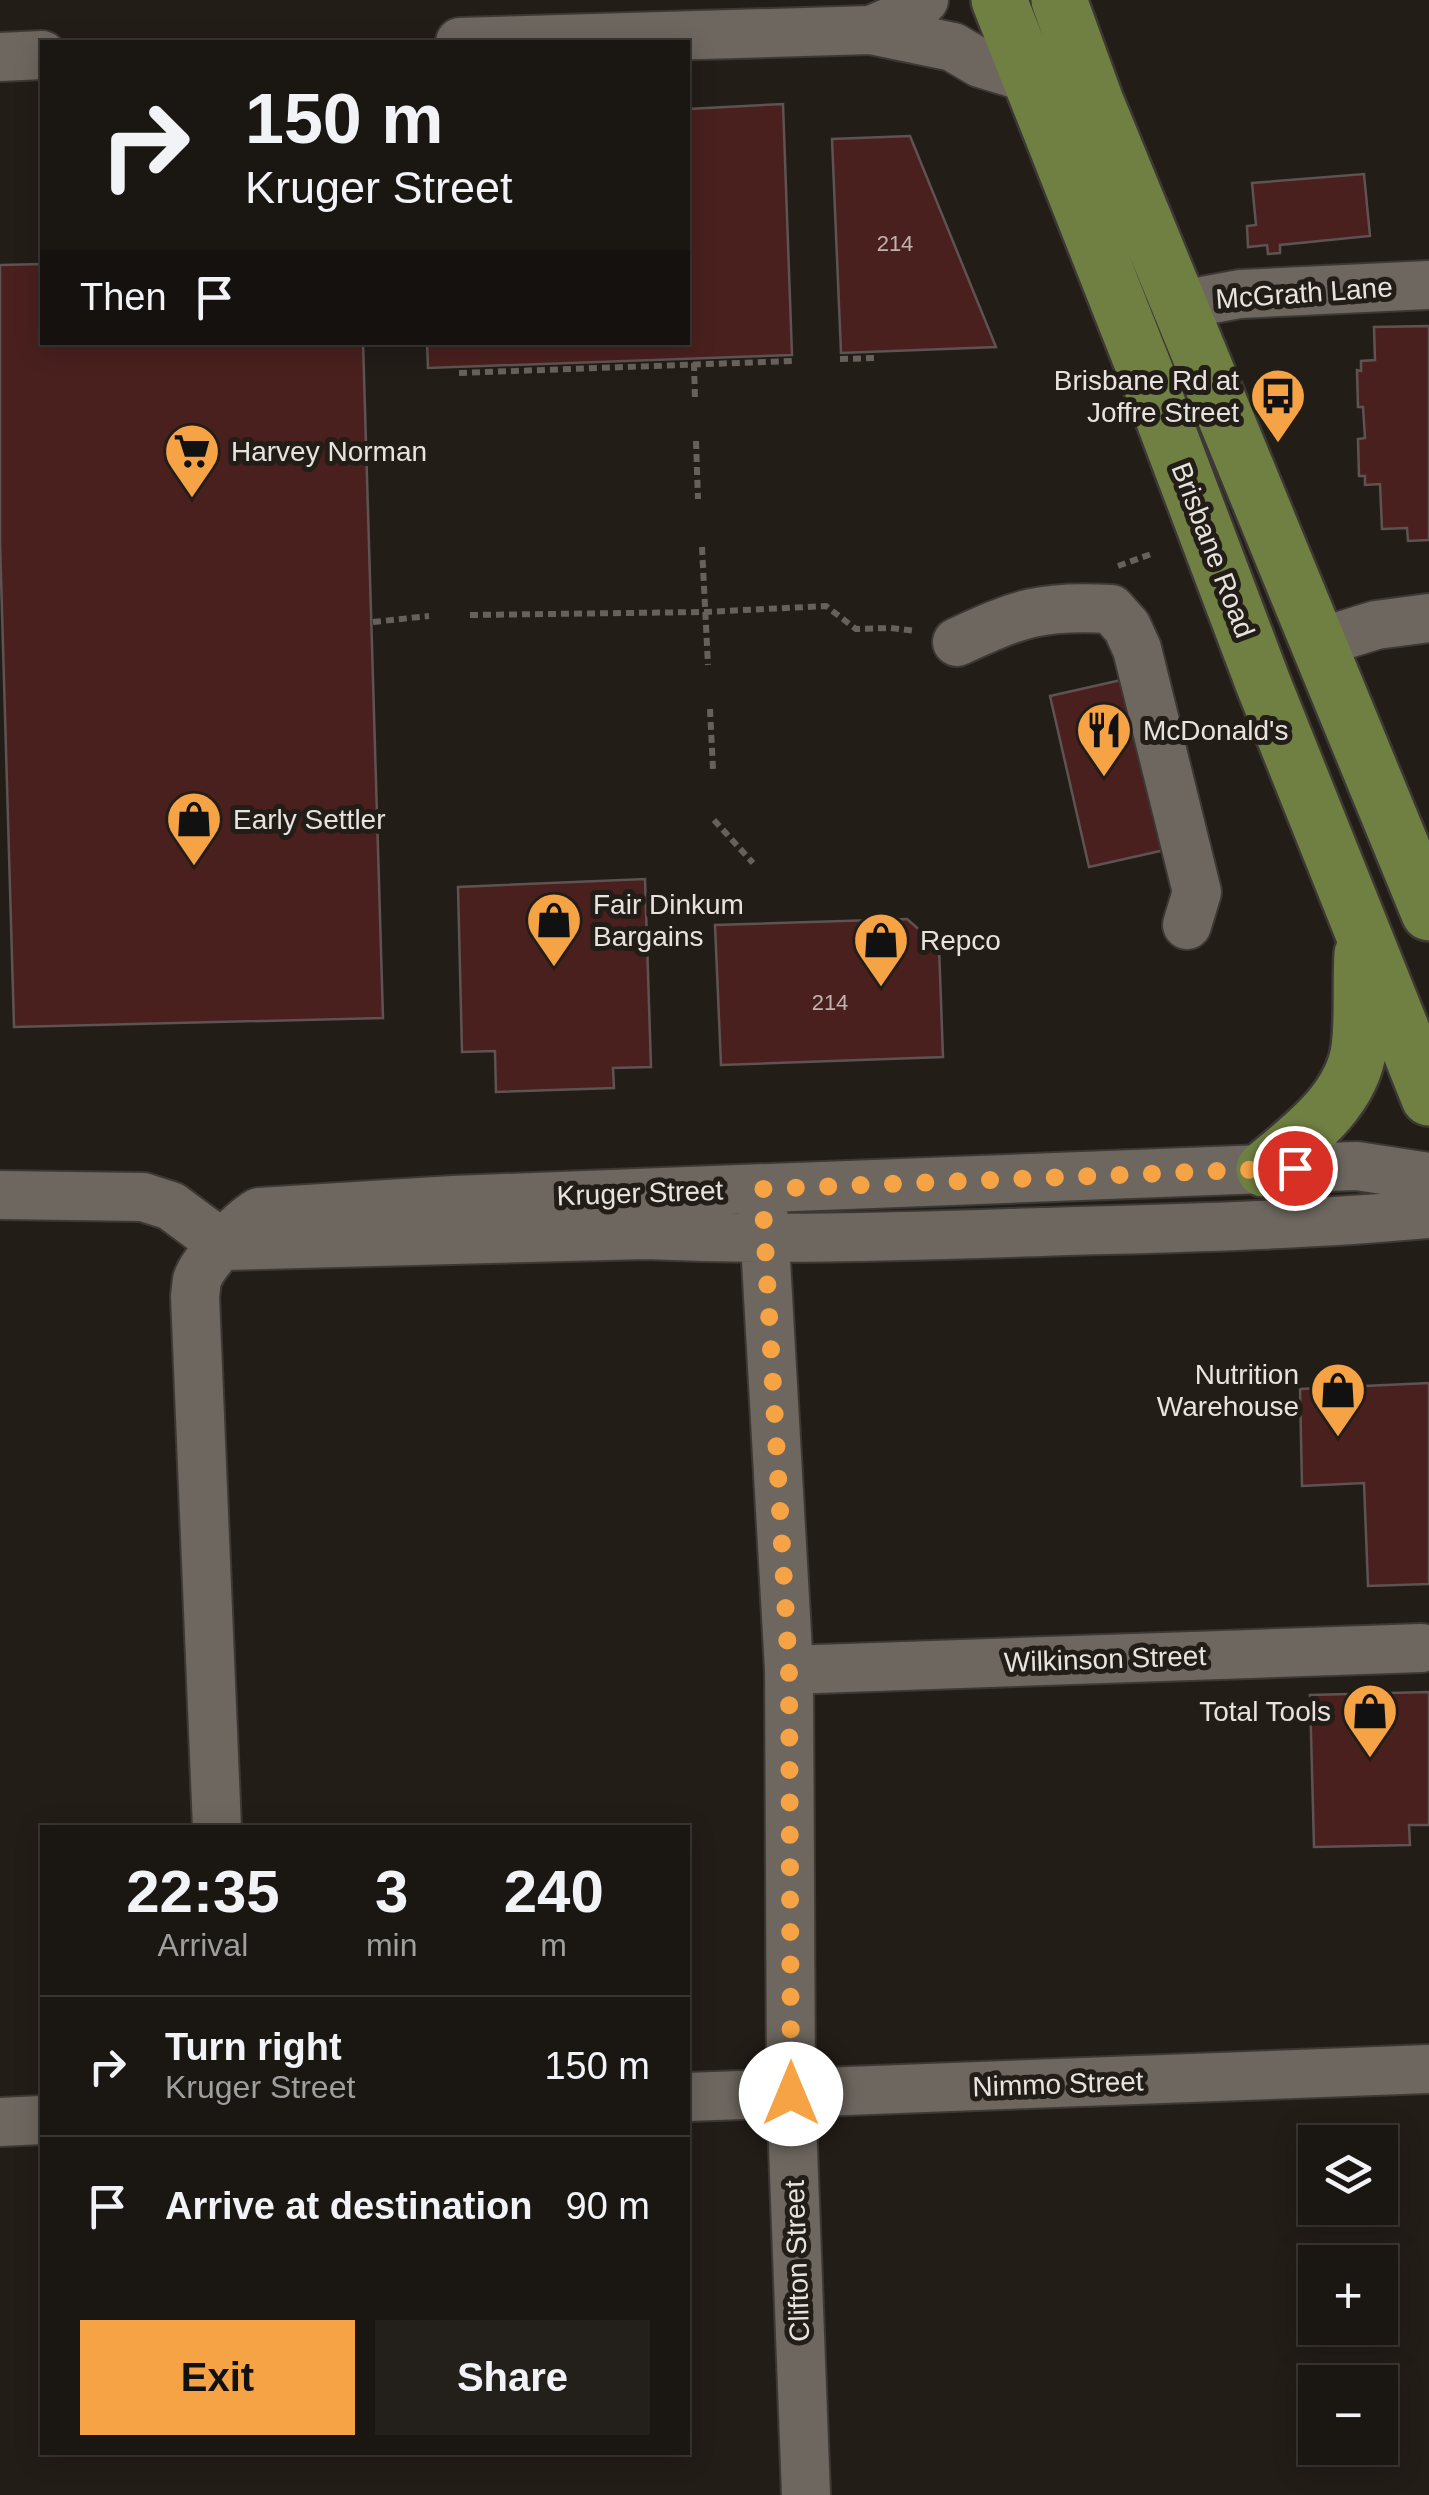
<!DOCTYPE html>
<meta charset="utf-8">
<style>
:root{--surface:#1a1612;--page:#231f1b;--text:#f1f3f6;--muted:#9f9f9f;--line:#383532;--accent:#f5a345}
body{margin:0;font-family:Helvetica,sans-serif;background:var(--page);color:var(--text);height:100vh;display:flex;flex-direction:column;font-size:38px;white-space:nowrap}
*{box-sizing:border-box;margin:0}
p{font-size:32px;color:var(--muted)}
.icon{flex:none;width:55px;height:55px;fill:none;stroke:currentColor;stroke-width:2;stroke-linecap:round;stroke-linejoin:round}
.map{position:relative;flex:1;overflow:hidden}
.panel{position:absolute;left:40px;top:1825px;width:650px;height:630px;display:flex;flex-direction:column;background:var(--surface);border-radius:0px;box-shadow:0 5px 25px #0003,0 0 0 2px var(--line)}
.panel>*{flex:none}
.guide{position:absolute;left:40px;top:40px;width:650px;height:305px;border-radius:0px;box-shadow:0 5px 25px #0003,0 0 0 2px var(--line);background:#1a1612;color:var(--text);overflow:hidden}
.tools{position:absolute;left:1298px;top:2125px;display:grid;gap:20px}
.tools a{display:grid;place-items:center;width:100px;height:100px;border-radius:0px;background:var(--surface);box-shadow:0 5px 25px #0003,0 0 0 2px var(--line);font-size:50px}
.pin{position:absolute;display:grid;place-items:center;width:85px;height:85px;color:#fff;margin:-42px;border:5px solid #fff;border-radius:50%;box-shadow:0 2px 10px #0007}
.me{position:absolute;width:110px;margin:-55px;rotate:0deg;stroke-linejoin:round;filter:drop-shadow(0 0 8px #0008)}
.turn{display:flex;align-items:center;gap:35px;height:210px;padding:0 40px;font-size:45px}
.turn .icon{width:130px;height:130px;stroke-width:2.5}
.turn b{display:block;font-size:70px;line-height:85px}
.then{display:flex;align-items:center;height:95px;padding:0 40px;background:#0003;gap:20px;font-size:38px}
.eta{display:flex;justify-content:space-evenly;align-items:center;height:170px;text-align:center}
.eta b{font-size:60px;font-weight:700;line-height:70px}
.action{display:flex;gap:20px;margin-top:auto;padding:20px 40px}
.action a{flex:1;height:115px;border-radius:0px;background:var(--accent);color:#111;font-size:40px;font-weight:700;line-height:115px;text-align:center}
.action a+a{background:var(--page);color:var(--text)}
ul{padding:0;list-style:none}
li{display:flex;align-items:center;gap:30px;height:140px;padding:0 40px;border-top:2px solid var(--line)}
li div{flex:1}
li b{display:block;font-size:38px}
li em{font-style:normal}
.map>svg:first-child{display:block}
</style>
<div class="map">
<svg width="1429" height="2495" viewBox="0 0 1429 2495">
<rect width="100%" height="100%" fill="#231d18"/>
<path fill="#49201e" stroke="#5e5352" stroke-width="2.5" d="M783,104L792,355L428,368L427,342H688V109Z
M910,136L996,347L841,353L832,139Z
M1364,174L1370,236L1280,245V253L1268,254L1267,245L1248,247L1247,226L1256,225L1252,183Z
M42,264V342H363L383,1018L14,1027L0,542V265Z
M1429,326V540L1408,541L1407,528L1382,529L1380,484L1365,485V476H1359L1358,439L1365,438L1363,407H1358L1357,370L1361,371V361L1375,360L1374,327Z
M1130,678L1169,849L1089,867L1050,696Z
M645,879L651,1067L613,1068L614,1088L496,1092L495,1051L462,1052L458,887Z
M907,919L939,947L943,1057L721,1065L715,925Z
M1429,1383V1584L1368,1586L1364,1483L1302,1486L1300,1389Z
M1429,1692V1825H1409L1410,1845L1314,1847L1310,1695Z"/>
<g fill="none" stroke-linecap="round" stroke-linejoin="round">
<g stroke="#3c3834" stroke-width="52">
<path id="minor" d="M871,30L904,16L924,0
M460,42L871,30L953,47L980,63L1029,78
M0,57L42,55
M1180,305L1240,294L1429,285
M957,642C1020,613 1041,605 1111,609L1127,627L1137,649L1197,892L1187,925
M1318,643L1376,625L1429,618
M762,1189L789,1670L791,2094L806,2495
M0,1195L143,1197L171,1206L225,1246
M225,1246L646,1235C778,1241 910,1236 1041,1232C1171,1228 1300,1226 1429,1214
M789,1670L1421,1648
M217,1828L195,1296C196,1291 196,1285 197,1280C203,1261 242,1222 259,1212L453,1200L1264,1169L1357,1166L1429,1177
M688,2097L1429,2069
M0,2122L42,2120"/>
</g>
<g stroke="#3c3834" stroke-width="60">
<path id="major" d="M999,0L1148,378L1263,683L1429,1098
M1059,0L1096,102L1429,913
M1264,1169C1302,1137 1352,1101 1359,1048C1363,1017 1360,985 1362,954"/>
</g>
<path stroke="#66615c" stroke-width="6" stroke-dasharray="8 5" stroke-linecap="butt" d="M840,359L876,358
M694,363L695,399
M459,373L792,361
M696,441L698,499
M702,547L708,665
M1118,566L1154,553
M470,615L705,612L826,606L856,629L891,628L916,631
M373,622L429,616
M710,709L713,769
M714,820L753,863"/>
<use href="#minor" stroke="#6e6760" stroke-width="48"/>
<use href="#major" stroke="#708043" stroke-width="55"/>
</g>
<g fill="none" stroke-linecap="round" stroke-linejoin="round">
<path stroke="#f5a345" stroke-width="18" stroke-dasharray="0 32.4" d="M791,2094L789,1670L762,1189L1295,1168"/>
</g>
<defs>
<g id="bus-pin" transform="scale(2.875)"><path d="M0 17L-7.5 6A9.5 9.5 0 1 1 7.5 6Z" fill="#f5a345" stroke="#231d18"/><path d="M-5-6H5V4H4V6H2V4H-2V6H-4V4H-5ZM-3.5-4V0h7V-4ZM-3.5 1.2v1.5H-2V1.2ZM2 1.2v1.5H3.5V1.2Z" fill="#111"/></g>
<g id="supermarket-pin" transform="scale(2.875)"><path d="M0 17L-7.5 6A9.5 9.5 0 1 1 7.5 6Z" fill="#f5a345" stroke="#231d18"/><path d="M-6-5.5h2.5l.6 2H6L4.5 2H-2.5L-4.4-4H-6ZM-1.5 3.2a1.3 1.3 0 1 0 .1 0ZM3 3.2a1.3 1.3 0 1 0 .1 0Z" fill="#111"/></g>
<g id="restaurant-pin" transform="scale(2.875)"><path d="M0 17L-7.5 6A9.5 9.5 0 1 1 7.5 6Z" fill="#f5a345" stroke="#231d18"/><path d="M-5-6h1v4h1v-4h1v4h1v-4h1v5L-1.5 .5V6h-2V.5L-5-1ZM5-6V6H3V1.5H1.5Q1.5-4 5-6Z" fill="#111"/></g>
<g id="shop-pin" transform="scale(2.875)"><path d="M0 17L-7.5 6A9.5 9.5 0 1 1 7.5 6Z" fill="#f5a345" stroke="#231d18"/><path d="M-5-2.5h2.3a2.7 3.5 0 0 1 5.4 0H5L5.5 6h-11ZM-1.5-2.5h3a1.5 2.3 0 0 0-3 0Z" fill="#111"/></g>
</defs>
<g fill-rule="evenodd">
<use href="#bus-pin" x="1278" y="396"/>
<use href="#supermarket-pin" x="192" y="451"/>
<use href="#restaurant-pin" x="1104" y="730"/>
<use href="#shop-pin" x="194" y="819"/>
<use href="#shop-pin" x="554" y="920"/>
<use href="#shop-pin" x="881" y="940"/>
<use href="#shop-pin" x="1338" y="1390"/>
<use href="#shop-pin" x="1370" y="1711"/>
</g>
<g text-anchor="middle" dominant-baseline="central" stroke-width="10" stroke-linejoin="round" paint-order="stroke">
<g font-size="22" fill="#c0b2af">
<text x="895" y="243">214</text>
<text x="830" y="1002">214</text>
</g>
<g font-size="28" fill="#e7e3df" stroke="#231d18">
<text transform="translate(1304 293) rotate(-4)">McGrath Lane</text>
<text transform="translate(1213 550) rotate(69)">Brisbane Road</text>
<text transform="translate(640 1193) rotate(-2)">Kruger Street</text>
<text transform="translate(1105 1659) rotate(-2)">Wilkinson Street</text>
<text transform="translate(1058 2084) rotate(-2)">Nimmo Street</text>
<text transform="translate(797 2261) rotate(-92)">Clifton Street</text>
</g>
<g font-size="28" fill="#e7e3df" stroke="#231d18" text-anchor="start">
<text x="1239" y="380" text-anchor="end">Brisbane Rd at<tspan x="1239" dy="32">Joffre Street</tspan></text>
<text x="231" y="451">Harvey Norman</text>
<text x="1143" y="730">McDonald's</text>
<text x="233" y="819">Early Settler</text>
<text x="593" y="904">Fair Dinkum<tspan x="593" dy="32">Bargains</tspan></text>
<text x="920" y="940">Repco</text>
<text x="1299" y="1374" text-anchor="end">Nutrition<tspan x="1299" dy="32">Warehouse</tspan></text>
<text x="1331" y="1711" text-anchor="end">Total Tools</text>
</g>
</g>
</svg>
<div class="tools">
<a><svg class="icon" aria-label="layers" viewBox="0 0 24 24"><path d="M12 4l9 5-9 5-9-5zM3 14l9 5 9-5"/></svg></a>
<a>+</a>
<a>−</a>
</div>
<div class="pin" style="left:1295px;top:1168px;background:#d93025"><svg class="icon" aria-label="arrive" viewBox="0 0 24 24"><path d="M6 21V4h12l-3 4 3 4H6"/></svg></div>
<svg class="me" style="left:791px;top:2094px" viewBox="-20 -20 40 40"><circle r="19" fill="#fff"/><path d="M0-13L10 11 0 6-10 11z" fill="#f5a345"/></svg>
<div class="guide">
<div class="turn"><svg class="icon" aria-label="right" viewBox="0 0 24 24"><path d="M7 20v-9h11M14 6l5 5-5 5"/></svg><div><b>150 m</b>Kruger Street</div></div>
<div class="then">Then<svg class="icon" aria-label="arrive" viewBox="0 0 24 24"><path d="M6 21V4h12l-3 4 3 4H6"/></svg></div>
</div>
<section class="panel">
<div class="eta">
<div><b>22:35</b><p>Arrival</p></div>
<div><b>3</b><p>min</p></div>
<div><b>240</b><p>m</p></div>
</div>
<ul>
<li><svg class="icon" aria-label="right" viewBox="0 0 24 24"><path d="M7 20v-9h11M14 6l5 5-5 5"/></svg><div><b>Turn right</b><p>Kruger Street</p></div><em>150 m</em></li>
<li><svg class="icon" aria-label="arrive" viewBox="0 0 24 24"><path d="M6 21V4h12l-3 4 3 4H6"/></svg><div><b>Arrive at destination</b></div><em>90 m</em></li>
</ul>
<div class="action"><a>Exit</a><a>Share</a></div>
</section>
</div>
